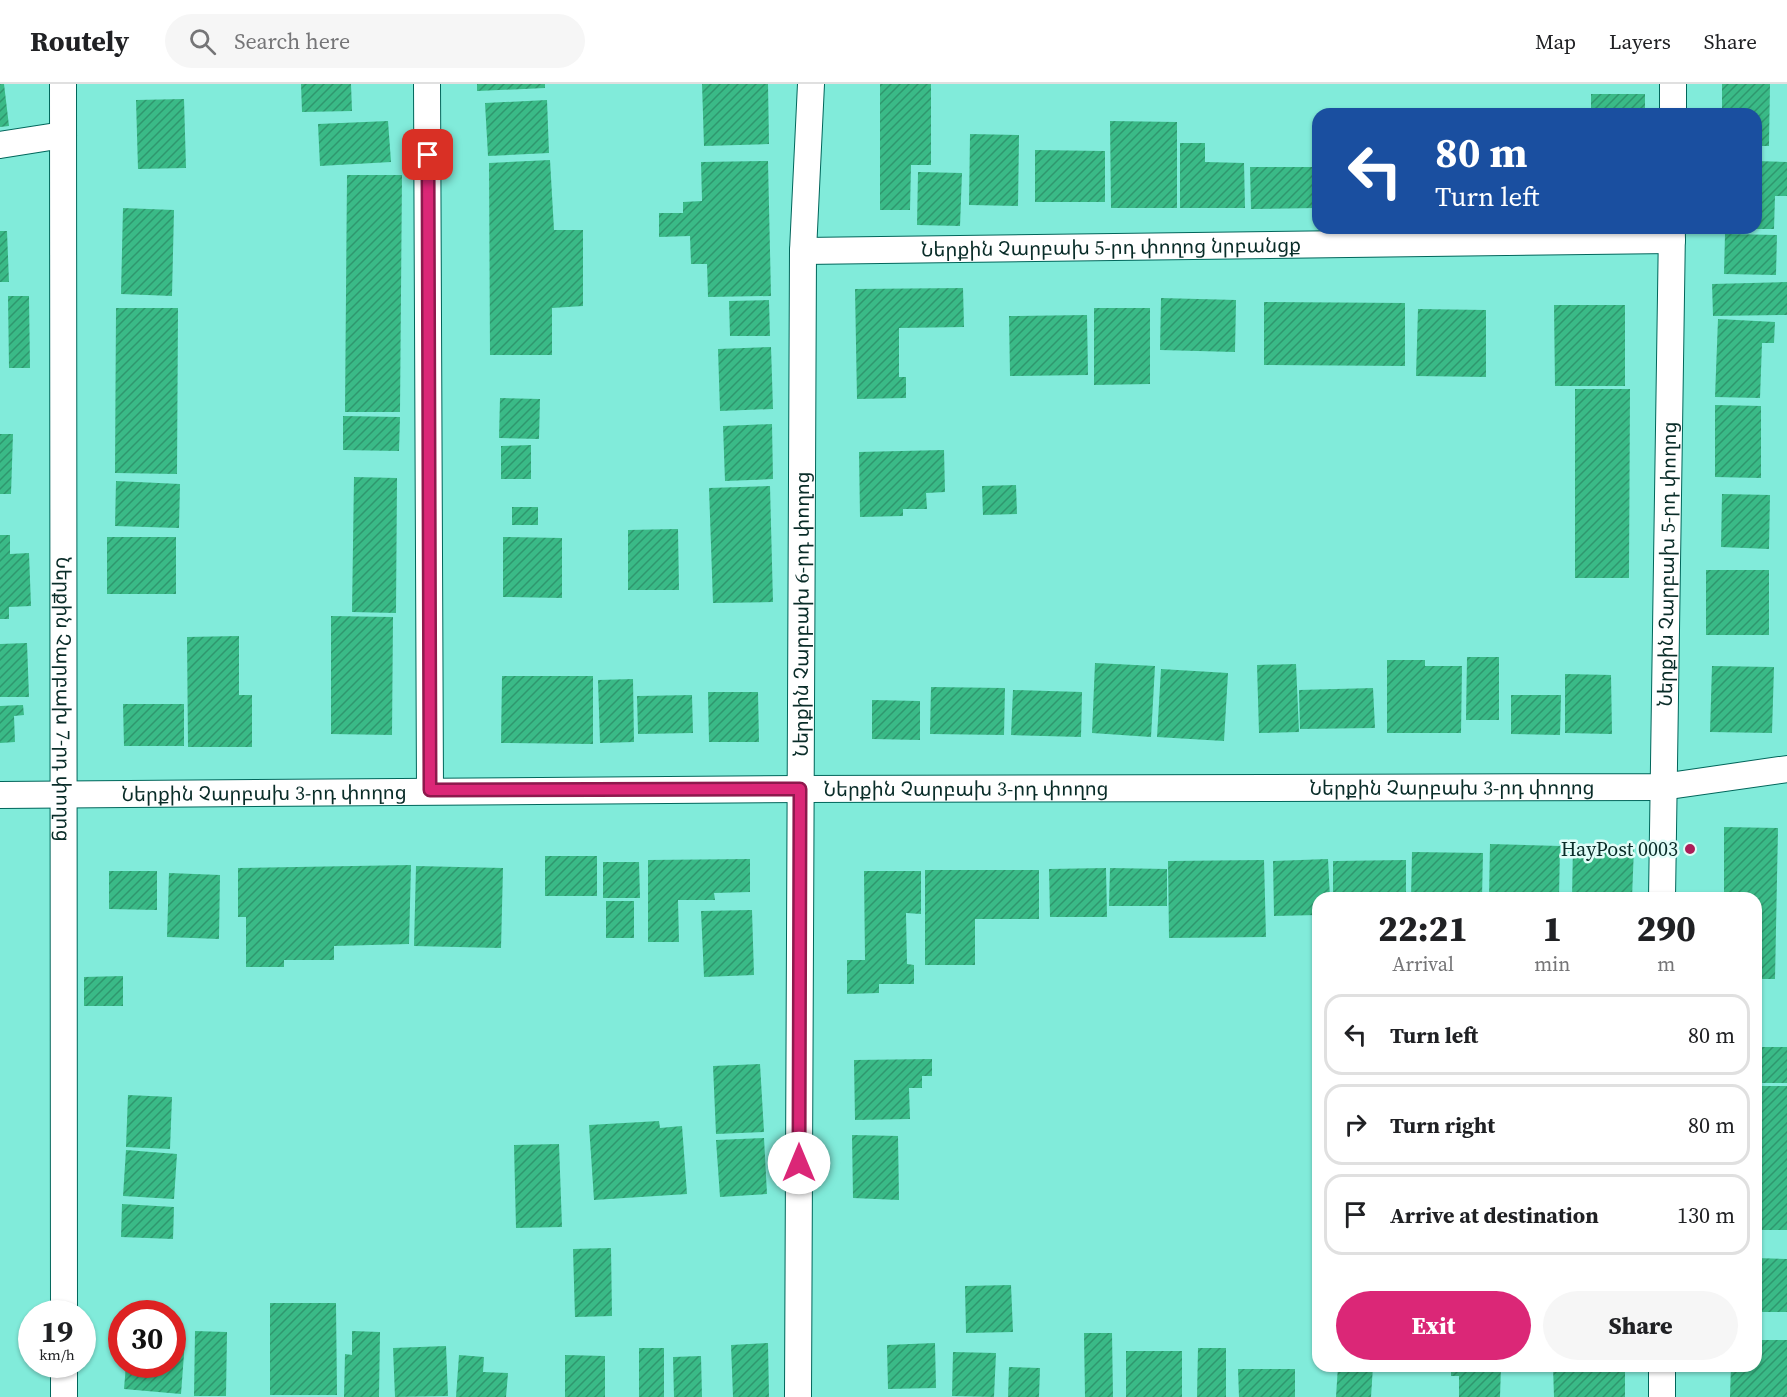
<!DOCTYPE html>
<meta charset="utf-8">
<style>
:root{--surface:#fff;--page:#f6f6f6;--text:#202124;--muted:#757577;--line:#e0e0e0;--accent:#db2777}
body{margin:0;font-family:"Source Serif 4","Noto Sans Armenian",serif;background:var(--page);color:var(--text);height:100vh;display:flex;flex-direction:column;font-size:22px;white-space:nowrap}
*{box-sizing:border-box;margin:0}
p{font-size:20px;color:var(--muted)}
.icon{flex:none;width:33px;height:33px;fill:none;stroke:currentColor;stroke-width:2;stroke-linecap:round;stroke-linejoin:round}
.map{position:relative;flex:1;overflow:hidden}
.side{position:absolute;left:1312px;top:808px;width:450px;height:480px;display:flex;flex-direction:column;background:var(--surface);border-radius:18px;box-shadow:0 2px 4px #0004}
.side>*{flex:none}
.banner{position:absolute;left:1312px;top:24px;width:450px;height:126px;border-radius:18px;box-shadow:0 2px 4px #0004;background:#1a4fa0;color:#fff;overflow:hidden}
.speed{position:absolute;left:18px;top:1216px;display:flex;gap:12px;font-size:30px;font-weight:700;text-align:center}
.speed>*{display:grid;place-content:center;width:78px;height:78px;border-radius:50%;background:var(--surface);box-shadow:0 2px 4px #0004;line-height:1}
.speed small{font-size:15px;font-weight:400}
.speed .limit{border:9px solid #d22;background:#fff;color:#111}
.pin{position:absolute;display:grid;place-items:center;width:51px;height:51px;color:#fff;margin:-26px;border-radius:12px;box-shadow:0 3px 9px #0006}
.me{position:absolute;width:66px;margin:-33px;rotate:0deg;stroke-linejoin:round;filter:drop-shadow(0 0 4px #0008)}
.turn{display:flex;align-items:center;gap:21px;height:126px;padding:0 24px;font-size:27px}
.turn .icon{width:78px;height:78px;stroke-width:2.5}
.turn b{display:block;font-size:42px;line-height:51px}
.eta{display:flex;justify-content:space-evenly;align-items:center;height:102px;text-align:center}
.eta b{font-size:36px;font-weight:800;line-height:42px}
.action{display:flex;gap:12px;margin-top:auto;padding:12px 24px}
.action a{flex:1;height:69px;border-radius:36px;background:var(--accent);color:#fff;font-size:24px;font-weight:800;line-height:69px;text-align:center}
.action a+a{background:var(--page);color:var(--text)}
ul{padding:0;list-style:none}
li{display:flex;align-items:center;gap:18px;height:81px;margin:0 12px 9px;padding:0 12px;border:3px solid var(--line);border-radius:18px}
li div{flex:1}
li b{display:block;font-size:22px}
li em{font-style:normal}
header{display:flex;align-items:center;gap:36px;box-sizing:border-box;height:84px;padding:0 30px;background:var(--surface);border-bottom:2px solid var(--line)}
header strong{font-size:28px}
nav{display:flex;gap:33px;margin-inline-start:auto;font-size:21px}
.search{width:420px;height:54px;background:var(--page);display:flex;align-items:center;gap:15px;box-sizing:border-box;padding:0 21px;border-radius:33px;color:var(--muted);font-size:22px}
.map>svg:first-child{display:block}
</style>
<header>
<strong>Routely</strong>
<div class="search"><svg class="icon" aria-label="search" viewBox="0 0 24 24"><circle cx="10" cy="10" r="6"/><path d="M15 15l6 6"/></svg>Search here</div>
<nav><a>Map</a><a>Layers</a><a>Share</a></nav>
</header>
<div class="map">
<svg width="1787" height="1313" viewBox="0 0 1787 1313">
<defs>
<pattern id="building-hatch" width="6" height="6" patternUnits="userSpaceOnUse" patternTransform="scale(1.5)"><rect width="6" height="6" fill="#3aba87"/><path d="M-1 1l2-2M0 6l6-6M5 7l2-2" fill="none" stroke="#2f976e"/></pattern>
</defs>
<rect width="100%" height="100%" fill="#81ebda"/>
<path fill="url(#building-hatch)" d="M0,0H4L9,42L0,43Z
M301,0H351L352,27L302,28Z
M477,0H545V4L477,7Z
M702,0H768L769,60L704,62Z
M880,0H931V81H911L910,126H880Z
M1722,0H1770L1769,62H1756V30H1722Z
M1591,10H1645V30H1591Z
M184,15L186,84L138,85L136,16Z
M547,16L549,69L488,72L485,19Z
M388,37L391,78L320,82L318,40Z
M1110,37L1177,38V124H1111Z
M970,50L1019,51L1018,122L969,121Z
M1180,59H1205V78L1244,79L1245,124H1180Z
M1035,66L1105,67V118H1035Z
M550,76L554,146H583V222L552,224V271H490L489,79Z
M768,77L771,212L708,213L707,180H691L690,152L659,153V129H683V118L702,117L701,78Z
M1756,77L1787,78V112H1775L1774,145H1756Z
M1250,83H1317V124L1251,125Z
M918,88L962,89L960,142L917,141Z
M347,91H402L400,328H345Z
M123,124L174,126L172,212L121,210Z
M0,147H7L9,198H0Z
M1725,150L1777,151L1776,191L1724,190Z
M1787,198V231L1713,232L1712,200Z
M963,204L964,243L899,244V293H906V314L857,315L855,205Z
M8,212H29L30,284H9Z
M1161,214L1236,216L1235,268L1160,266Z
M769,216L770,252H730L729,217Z
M1264,218L1405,219V282L1264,281Z
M1554,221H1625V302H1555Z
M116,224H178L177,390L115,389Z
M1094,224H1150V300L1094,301Z
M1418,225L1486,226V293L1416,292Z
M1087,231L1088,291L1010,292L1009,232Z
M1718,235L1775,238L1774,259H1762L1760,314L1715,313Z
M771,263L773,325L720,327L718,265Z
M1575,305H1630L1629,494H1575Z
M500,314L540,315L539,355L499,354Z
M1715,321L1761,322V394L1715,393Z
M343,332L400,333L399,367L343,366Z
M772,340L773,395L725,397L723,342Z
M0,350H13L11,410H0Z
M531,361V395H501V362Z
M944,366L945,408L926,409L927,425H903V432L860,433L859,368Z
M354,393L397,394L396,529L352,528Z
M116,397L180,400L179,444L115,442Z
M1016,401L1017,430L983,431L982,402Z
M770,402L773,518L713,519L709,404Z
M1722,410L1770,411L1769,465L1721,463Z
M512,423H538V441H512Z
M678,445L679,506H628V446Z
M0,451H10V470L29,469L31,522L9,523V535H0Z
M107,453H176V510H107Z
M503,453L562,454V514L503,513Z
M1706,486H1769V551H1706Z
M331,532L393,533L392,651L331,650Z
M239,552V611H252V663H188L187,553Z
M27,559L29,613H0V560Z
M1467,573H1499V636H1466Z
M1387,576H1425V582H1462L1461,649H1387Z
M1095,579L1155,582L1151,653L1092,649Z
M1296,580L1299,648L1259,649L1257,581Z
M1712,582L1774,583L1772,649L1710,648Z
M1161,585L1228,589L1224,657L1157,653Z
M1565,590L1611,591L1612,650L1565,649Z
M502,592H593V660L501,659Z
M633,595L634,658L600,659L598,596Z
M931,603L1005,604L1004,651L930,650Z
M1373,604L1375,644L1300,645L1299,606Z
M1013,606L1082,608L1081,653L1011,651Z
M708,608H758L759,658H709Z
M692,611L693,649L638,650L637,612Z
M1511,611H1561L1560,651L1511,650Z
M872,616L920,617V656L872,655Z
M123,620H184V662H124Z
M23,621L24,631L14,632L15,658L0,659V622Z
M1724,743L1778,744L1775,895H1756V814H1724Z
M1490,760L1560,762L1559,814H1489Z
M1573,761L1634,763L1632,814H1572Z
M1412,768L1483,769L1482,814H1411Z
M545,772H597V812H545Z
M750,775V808L714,809L715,816H678L679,858H648V776Z
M1328,775L1330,814H1318V831L1274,832L1273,777Z
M1264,776L1266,853L1169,854L1168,777Z
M1406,776V814H1333V777Z
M603,778H639L640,814H603Z
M411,781L409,860L334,862V876H284V883H246V833H238V784Z
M416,782L503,784L501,864L414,862Z
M1106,784L1107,833H1050L1049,785Z
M1110,784L1167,785V822H1109Z
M925,786H1039V835H975V881H925Z
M109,787H157V826L109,825Z
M864,787H921V830L906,829L907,880L914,881V900H879V909L847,910V876H865Z
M169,789L220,791L219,855L167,853Z
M606,817H634V854H606Z
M752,826L754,891L704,893L701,827Z
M123,892V922H84V893Z
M1760,963H1787V999H1756V968H1760Z
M932,975V992H922V1004H909L910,1035L855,1036L854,976Z
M760,980L764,1048L716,1050L713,982Z
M1756,1002H1787V1146H1756Z
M128,1011L172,1013L170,1065L126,1063Z
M659,1037L660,1044L682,1042L687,1110L594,1116L589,1041Z
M852,1051L898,1052L899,1116L853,1114Z
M764,1054L767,1110L720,1113L716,1056Z
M559,1060L562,1143L516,1144L514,1061Z
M126,1066L177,1070L174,1115L123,1112Z
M122,1120L174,1123L173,1155L121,1153Z
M611,1164L612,1232L575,1233L573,1165Z
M1756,1174L1787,1175V1228H1756Z
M1011,1201L1013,1248L966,1249L965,1202Z
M270,1219H336L337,1311H270Z
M195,1247L227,1248L226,1312H194Z
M352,1247L380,1248L379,1313H344L345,1270L352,1271Z
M1084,1249H1112L1113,1313H1085Z
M172,1256L185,1257L181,1310L124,1305L126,1281H172Z
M1756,1256H1787V1313H1730L1731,1282H1756Z
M768,1259L769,1313H733L731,1261Z
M935,1259L936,1304L888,1305L887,1261Z
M446,1262L448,1312L395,1313L393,1264Z
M639,1264H664V1313H639Z
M1198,1264H1226V1313H1197Z
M1126,1267H1182V1313H1126Z
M953,1268L996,1269L994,1313L952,1312Z
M459,1271L484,1273L483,1288L508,1289L506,1313H456Z
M565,1271L605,1272V1313H565Z
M701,1272L702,1313H674L673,1273Z
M1338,1282H1373L1371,1313H1336Z
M1451,1282H1501L1500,1313H1459V1292H1451Z
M1553,1282H1625V1313H1554Z
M1009,1283L1040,1284L1039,1313H1008Z
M1238,1285H1295V1313H1239Z"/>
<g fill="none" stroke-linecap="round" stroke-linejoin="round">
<g stroke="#01665b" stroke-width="28">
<g id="minor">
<path id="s1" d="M63,0L64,1230"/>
<path d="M427,0L430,706"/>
<path d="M1673,30V0"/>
<path d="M0,61L63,51"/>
<path id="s2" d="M803,167L1672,156"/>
<path id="s3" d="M0,711L800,705L1662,703L1787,685"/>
<path id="s4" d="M1662,814L1672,144"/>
<path d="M64,1281V1313"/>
<path id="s5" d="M798,1313L803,167L811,0"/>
<path d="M1662,1313V1282"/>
</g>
</g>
<use href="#minor" stroke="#fff" stroke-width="26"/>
</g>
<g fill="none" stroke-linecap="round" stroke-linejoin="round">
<g stroke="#8e194d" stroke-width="15">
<path id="route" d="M428,71L430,706L800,705L799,1079"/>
</g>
<use href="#route" stroke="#db2777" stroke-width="10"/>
</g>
<circle fill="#ac1e59" stroke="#e1fdf8" stroke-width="2" cx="1690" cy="765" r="6"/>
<g text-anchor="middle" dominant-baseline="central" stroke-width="5" stroke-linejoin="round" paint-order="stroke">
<g font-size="20" fill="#092c28" stroke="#e1fdf8">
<text stroke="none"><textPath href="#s2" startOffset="308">Ներքին Չարբախ 5-րդ փողոց նրբանցք</textPath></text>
<text stroke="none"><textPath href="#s4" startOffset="334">Ներքին Չարբախ 5-րդ փողոց</textPath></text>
<text stroke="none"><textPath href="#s5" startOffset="783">Ներքին Չարբախ 6-րդ փողոց</textPath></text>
<text stroke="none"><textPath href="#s1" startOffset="615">Ներքին Չարբախ 7-րդ փողոց</textPath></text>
<text stroke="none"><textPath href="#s3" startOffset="1452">Ներքին Չարբախ 3-րդ փողոց</textPath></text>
<text stroke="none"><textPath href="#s3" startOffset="966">Ներքին Չարբախ 3-րդ փողոց</textPath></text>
<text stroke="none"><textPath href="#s3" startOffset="264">Ներքին Չարբախ 3-րդ փողոց</textPath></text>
</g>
<g font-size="20" fill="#092c28" stroke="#e1fdf8" text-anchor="end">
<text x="1678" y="765">HayPost 0003</text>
</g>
</g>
</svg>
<div class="speed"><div>19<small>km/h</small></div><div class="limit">30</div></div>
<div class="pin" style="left:428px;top:71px;background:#d93025"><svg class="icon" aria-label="arrive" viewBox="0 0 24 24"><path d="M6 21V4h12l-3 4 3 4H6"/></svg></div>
<svg class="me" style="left:799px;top:1079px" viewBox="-20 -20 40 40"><circle r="19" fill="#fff"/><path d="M0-13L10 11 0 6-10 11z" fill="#db2777"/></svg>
<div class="banner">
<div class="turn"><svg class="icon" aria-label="left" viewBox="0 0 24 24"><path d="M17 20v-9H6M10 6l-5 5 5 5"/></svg><div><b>80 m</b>Turn left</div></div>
</div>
<section class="side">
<div class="eta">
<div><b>22:21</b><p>Arrival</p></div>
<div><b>1</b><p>min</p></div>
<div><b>290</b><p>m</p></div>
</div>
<ul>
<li><svg class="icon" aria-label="left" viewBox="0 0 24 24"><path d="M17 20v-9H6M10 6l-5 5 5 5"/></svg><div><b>Turn left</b></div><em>80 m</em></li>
<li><svg class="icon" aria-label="right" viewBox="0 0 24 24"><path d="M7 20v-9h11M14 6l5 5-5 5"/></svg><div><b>Turn right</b></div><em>80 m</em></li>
<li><svg class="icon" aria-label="arrive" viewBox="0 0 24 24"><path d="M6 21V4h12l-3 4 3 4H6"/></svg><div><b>Arrive at destination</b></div><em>130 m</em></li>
</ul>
<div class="action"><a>Exit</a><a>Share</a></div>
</section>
</div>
